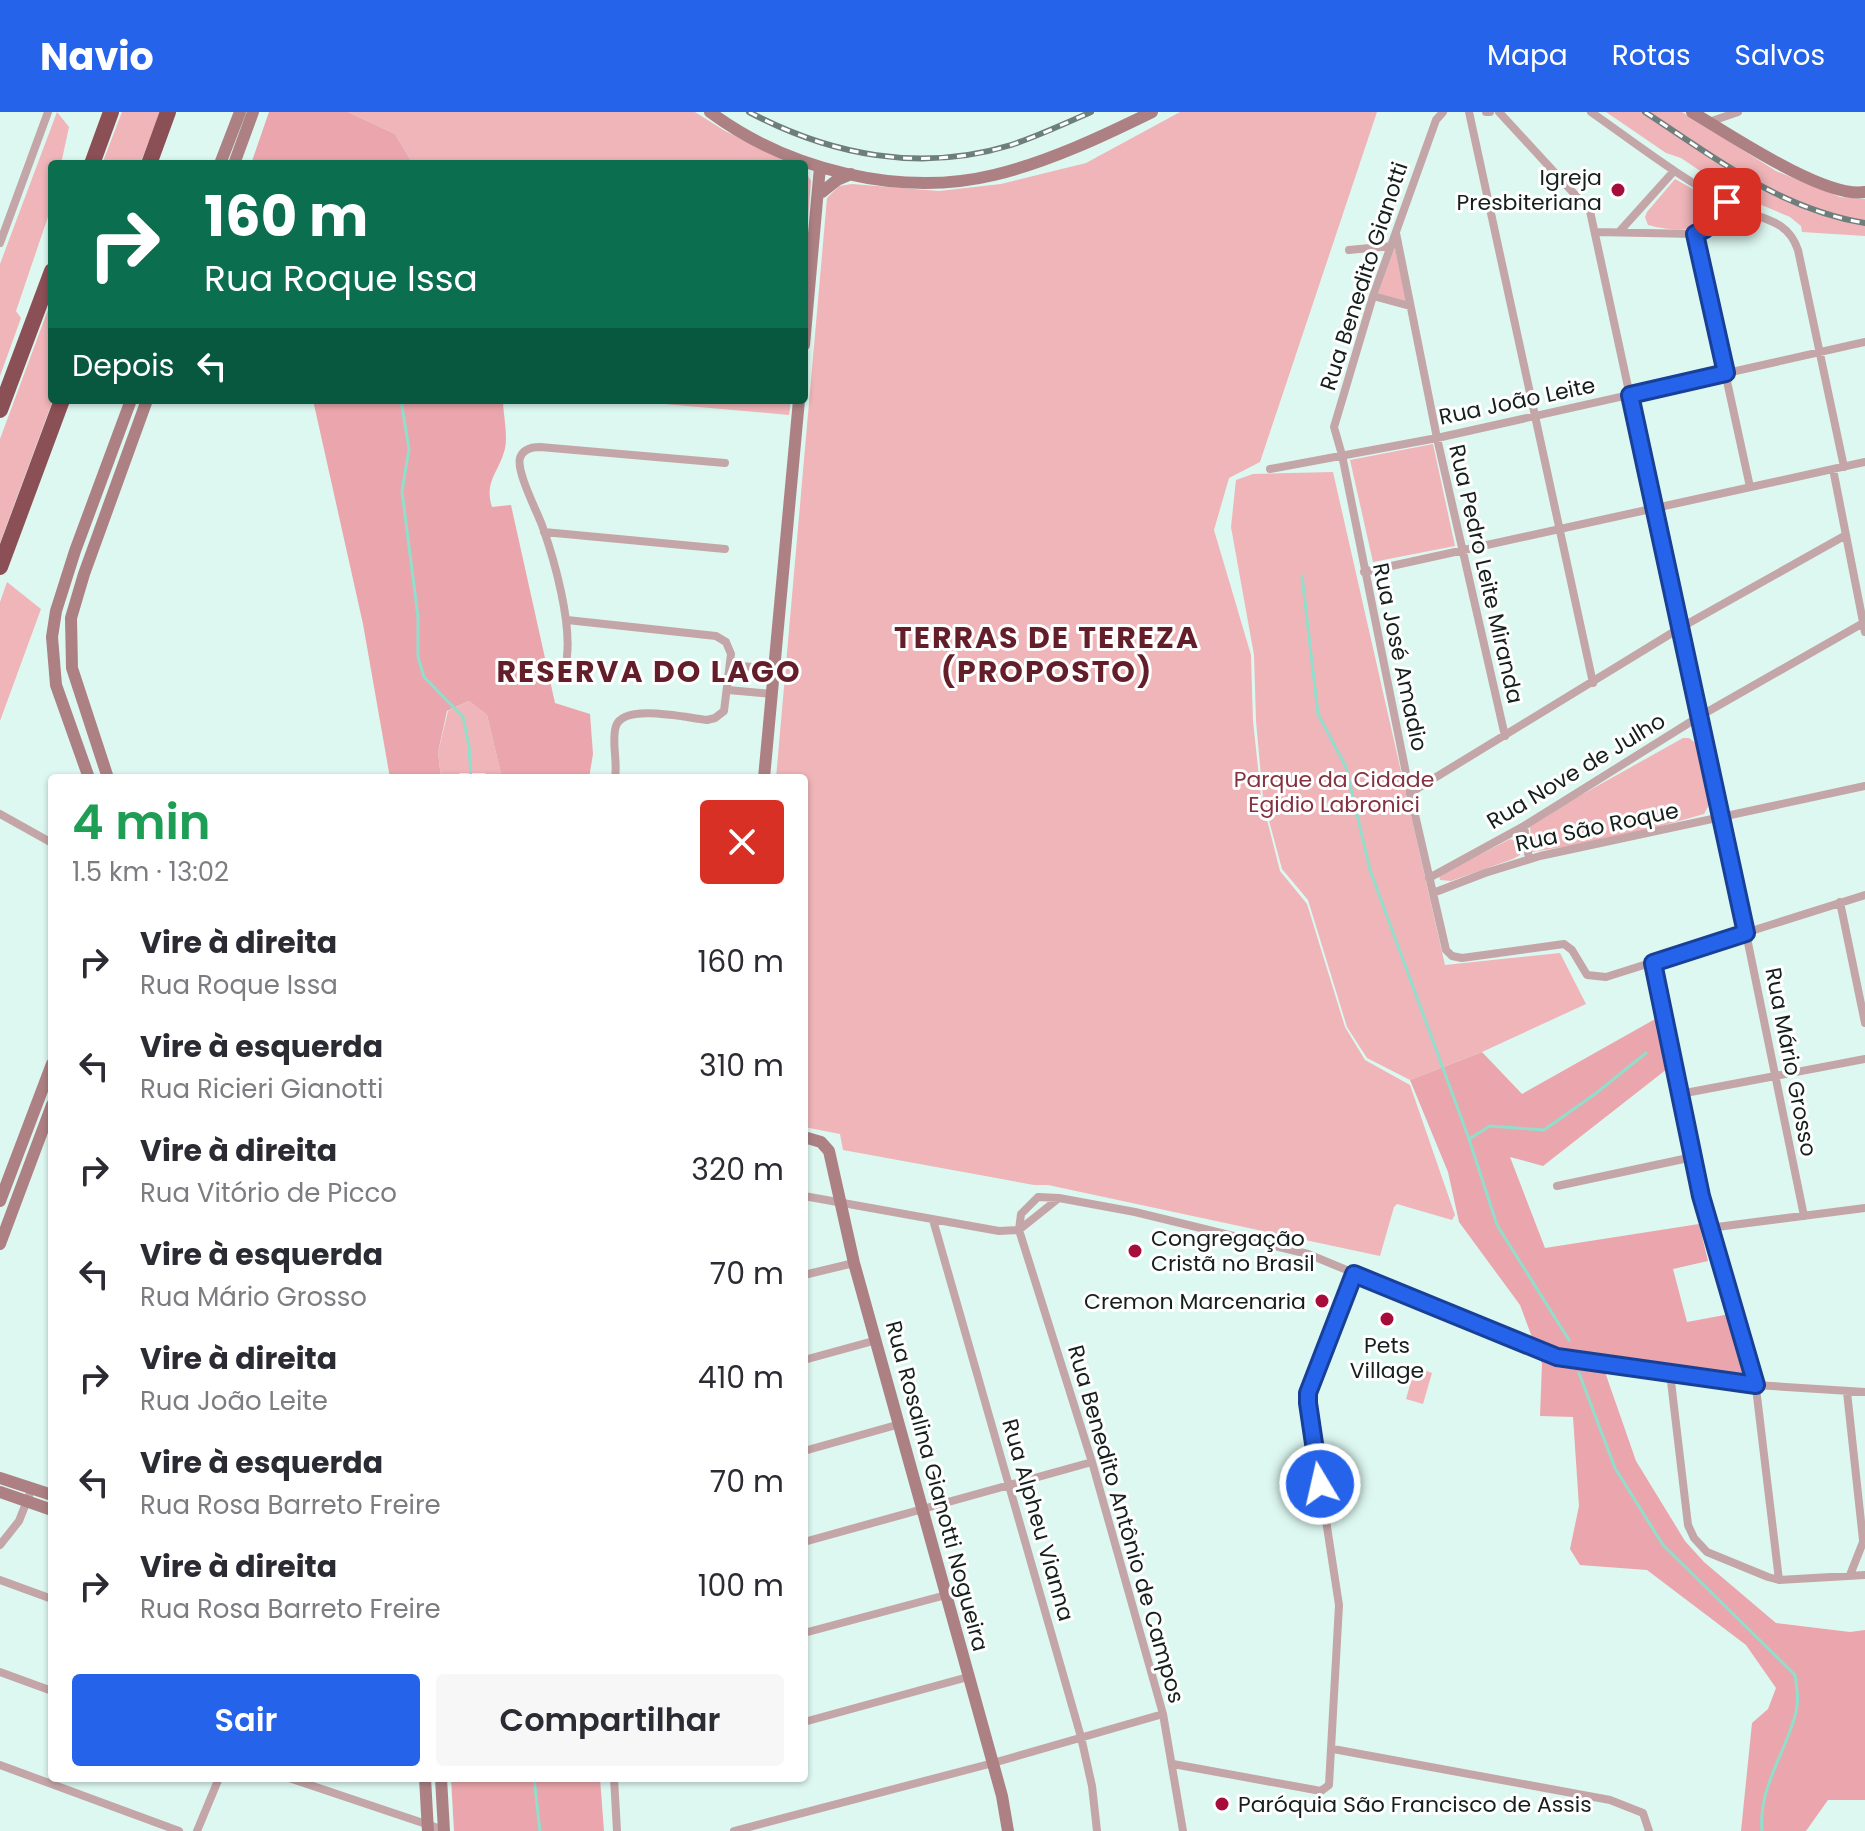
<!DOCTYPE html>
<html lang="pt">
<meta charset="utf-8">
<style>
:root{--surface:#fff;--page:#f7f7f7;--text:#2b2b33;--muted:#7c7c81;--accent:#2563eb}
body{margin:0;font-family:Poppins,sans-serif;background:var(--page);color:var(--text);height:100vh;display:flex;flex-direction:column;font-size:30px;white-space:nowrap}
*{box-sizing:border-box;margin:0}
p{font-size:26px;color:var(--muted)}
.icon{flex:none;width:44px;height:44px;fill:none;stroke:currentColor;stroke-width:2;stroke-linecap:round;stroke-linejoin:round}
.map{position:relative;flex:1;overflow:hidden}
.side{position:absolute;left:48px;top:662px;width:760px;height:1008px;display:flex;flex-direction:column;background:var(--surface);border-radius:8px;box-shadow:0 2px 6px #0004}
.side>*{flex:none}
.banner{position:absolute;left:48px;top:48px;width:760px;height:244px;border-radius:8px;box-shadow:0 2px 6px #0004;background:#0b6e4f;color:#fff;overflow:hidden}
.pin{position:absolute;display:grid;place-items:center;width:68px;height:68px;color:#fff;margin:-34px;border-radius:16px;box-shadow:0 4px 12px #0006}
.me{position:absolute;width:88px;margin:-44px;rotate:351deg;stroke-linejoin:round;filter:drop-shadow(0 0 6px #0008)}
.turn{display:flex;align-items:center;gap:28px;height:168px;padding:0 24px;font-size:36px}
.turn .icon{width:104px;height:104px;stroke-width:2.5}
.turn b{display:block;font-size:56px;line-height:68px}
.then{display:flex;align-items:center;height:76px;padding:0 24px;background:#0003;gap:16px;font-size:30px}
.round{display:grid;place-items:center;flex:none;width:84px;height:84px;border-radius:8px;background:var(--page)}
.head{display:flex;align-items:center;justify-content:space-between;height:136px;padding:0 24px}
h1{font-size:48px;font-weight:600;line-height:60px;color:#1e9e55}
.action{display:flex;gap:16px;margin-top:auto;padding:16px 24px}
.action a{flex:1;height:92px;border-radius:8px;background:var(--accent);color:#fff;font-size:32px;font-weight:600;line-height:92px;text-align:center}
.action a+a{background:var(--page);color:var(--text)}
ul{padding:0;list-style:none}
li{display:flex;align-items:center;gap:24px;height:104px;padding:0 24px}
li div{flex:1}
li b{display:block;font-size:30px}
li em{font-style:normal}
header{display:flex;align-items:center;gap:48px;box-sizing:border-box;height:112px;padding:0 40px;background:var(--accent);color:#fff}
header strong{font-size:38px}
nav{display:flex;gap:44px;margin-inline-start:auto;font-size:28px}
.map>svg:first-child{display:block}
</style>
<header>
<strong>Navio</strong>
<nav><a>Mapa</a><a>Rotas</a><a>Salvos</a></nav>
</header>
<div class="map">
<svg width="1865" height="1719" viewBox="0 0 1865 1719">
<rect width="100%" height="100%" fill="#ddf8f1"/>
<path fill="#efb5b9" d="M57,0L69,15L61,52H52V93L16,199L21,206L0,264V152Z
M122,0H160L140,52H102Z
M348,0H695L725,19L794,52H413L395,22Z
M1180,0H1377L1260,350L1229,366L1214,418L1251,543L1253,609L1261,684L1280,759L1307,792L1345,915L1365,948L1410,973L1455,1103L1452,1108L1397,1092L1394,1095L1380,1144L1048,1073H1034L843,1038L840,1022L804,1015V666H776L827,86L839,74L852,72L939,79L1001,72L1086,51Z
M1606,0H1682L1776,59L1840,85L1865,87V124L1802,120L1801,114L1790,105L1733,81L1681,46L1666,41Z
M804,57L811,69L804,154Z
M1675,67L1709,86L1714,93C1710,124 1670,119 1648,113L1645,105L1647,100Z
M1395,134L1406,189L1378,182Z
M52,187L53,288L0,431V327Z
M619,288H791L789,303Z
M1433,332L1455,434L1373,450L1350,348Z
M1333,360L1445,853L1560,841L1586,892L1482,940L1410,968L1367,946L1347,915L1308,788L1282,757L1263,686L1256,609L1254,543L1231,415L1236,368L1253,362Z
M7,470L41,497L0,609V490Z
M469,589L487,603L502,666H490L485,661H460L455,666H441L438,640L448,599Z
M1683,626H1689L1698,633L1711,689L1704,702L1619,726L1532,740L1530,715L1574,687Z
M1510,727L1519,730L1520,743L1513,747L1451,769L1440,768L1439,764Z
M1415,1255L1432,1261L1423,1292L1406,1287Z"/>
<path fill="#eaa6ac" d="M269,0H348L395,22L413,52H251Z
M313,288H503C503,303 509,326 504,340C498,361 484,370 492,395L511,393L555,591L590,602L593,642L589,666H502L487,603L469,589L447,599L438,640L441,666H390L363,512Z
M1657,906L1667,957L1543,1054L1510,1045L1545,1136L1699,1112L1708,1149L1673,1157L1687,1210L1730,1202L1750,1266L1617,1247L1605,1260L1636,1349L1685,1429L1704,1450L1776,1511L1850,1520L1865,1518V1688H1828L1806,1719H1741L1752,1611L1768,1597L1776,1576L1746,1533L1647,1458L1580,1453L1570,1437L1579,1394L1573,1305L1540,1304L1542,1252L1520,1193L1459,1110L1448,1060L1410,968L1482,940L1522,982Z
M451,1666H600L604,1719H454Z"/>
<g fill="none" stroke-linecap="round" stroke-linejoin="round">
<path stroke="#91decc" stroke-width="3" d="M401,288L409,337L402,379L418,505V545L424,565L463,605L469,634L471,666
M1302,464L1318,602L1346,655L1370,758L1469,1027L1497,1113L1569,1228
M1469,1027L1490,1014L1544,1018L1595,982L1646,941
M1579,1261L1615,1356L1663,1433L1795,1563C1797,1576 1799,1588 1796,1600C1786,1641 1758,1675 1762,1719
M534,1666L540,1719"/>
<path stroke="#c4a6a8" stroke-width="8" d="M1443,0L1436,8L1373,184L1334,315L1342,343L1410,681L1446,838L1452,844L1462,846L1564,832L1572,838L1587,863L1606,865L1865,783
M1469,0L1593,571
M1486,0H1490
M1499,0L1590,99L1746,821L1804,1104
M1591,0C1638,33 1684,69 1735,95C1761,108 1787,106 1798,138L1844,355
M1709,10L1738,0
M1596,120L1695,122
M1619,120L1674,59
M1396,121L1437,326L1505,624
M1695,122L1750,375
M1695,122L1705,117L1727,90
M0,131L48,0
M1349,138L1391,134
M1373,184L1410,194
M1270,357L1437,326L1865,230
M1833,357L1865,520
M544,420L725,437
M1364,460L1865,350
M567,508L716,524L726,530L731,542L724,599L715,606L707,608C687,606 624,591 616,614C611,629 618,650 615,666
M567,544C571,509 555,450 543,416C538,401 516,360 520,346C523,337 532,335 540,335L725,351
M730,553L775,557
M728,578L772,582
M1410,681L1680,516L1846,423
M0,702L52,731
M1524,714L1529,747
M1429,766L1524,714L1700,604L1865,510
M1433,781L1485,761L1540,744L1865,674
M1840,790L1865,911
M1653,851L1701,1084L1754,1259L1779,1468
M1680,982L1865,947
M1557,1074L1693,1045
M804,1084L999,1119L1019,1118
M1059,1086L1135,1100L1308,1142L1557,1245L1756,1273L1865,1280
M933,1108L1081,1625L1092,1674L1097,1719
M1709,1116L1865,1096
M1019,1118L1059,1086L1038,1085L1021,1102L1019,1118L1092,1350L1163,1602L1183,1719
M804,1163L854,1151
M804,1248L877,1228
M1670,1261L1688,1413L1694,1426L1707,1440L1768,1465L1779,1468L1865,1463
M1847,1280L1863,1428
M804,1339L900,1312
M804,1430L1092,1350
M0,1433L19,1409L32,1376
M1850,1463L1865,1425
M0,1468L52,1487
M804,1521L946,1483
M0,1560L52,1579
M804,1610L968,1565
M1333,1637L1610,1688L1643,1701L1649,1719
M1173,1652L1321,1679L1329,1673L1339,1493L1308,1291V1281L1354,1162
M0,1653L179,1719
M289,1666L444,1718
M614,1666L617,1719
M197,1719L219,1666
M734,1719L993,1651L1163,1602"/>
<path stroke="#ad8184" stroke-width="12" d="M710,0C787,57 899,86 994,63C1048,50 1101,25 1152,0
M1692,0C1729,22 1825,87 1865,80
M220,52L240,0
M234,52L253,0
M822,80L837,68L851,62
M804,233L820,55
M89,666L56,573L52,525L56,499L75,439L131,288
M108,666L72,556L71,506L84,462L147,288
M764,666L799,288
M804,1025L821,1030L829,1039L854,1151L1002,1684L1008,1719
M0,1089L52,952
M0,1132L52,993
M0,1366L52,1383
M0,1380L52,1398
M425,1666L428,1719
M441,1666L444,1719"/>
<path stroke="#8b4f56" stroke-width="16" d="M92,52L111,0
M149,52L168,0
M0,298L52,159
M0,455L62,288"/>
<g stroke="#6e7f7b" stroke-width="6">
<path id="rail" d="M749,0C830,43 920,61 1011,33C1038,24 1064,12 1091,0
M1645,0C1715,46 1780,97 1865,111"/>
</g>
<use href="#rail" stroke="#fff" stroke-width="3" stroke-dasharray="9" stroke-linecap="butt"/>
</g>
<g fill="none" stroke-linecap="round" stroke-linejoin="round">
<g stroke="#184099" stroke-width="20">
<path id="route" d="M1320,1372L1308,1291V1281L1354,1162L1557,1245L1756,1273L1701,1084L1653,851L1746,821L1630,283L1726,261L1695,122L1705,117L1727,90"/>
</g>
<use href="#route" stroke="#2563eb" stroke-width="14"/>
</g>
<g fill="#a60d3b" stroke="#fff" stroke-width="3">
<circle cx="1618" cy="78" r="8"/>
<circle cx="1135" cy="1139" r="8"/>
<circle cx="1322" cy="1189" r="8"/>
<circle cx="1387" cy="1207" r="8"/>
<circle cx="1222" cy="1692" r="8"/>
</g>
<g text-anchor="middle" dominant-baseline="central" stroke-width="6" stroke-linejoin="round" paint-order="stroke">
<g font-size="22" fill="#151f1c" stroke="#fff" text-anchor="end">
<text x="1602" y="65">Igreja<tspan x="1602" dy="25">Presbiteriana</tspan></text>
<text x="1151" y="1126" text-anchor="start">Congregação<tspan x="1151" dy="25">Cristã no Brasil</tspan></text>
<text x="1306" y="1189">Cremon Marcenaria</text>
<text x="1387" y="1233" text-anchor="middle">Pets<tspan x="1387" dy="25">Village</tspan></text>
<text x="1238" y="1692" text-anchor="start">Paróquia São Francisco de Assis</text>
</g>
<g font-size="22" fill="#151f1c" stroke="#fff">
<text transform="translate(1364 164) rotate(-72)">Rua Benedito Gianotti</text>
<text transform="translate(1517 289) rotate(-12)">Rua João Leite</text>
<text transform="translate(1486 462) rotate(77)">Rua Pedro Leite Miranda</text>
<text transform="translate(1400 545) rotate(78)">Rua José Amadio</text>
<text transform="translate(1576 659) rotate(-31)">Rua Nove de Julho</text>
<text transform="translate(1597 715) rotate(-12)">Rua São Roque</text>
<text transform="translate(1791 950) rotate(79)">Rua Mário Grosso</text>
<text transform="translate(937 1374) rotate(75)">Rua Rosalina Gianotti Nogueira</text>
<text transform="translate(1038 1408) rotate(74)">Rua Alpheu Vianna</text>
<text transform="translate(1126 1412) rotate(74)">Rua Benedito Antônio de Campos</text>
</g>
<g font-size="22" fill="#833340" stroke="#fff">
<text x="1334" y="667">Parque da Cidade<tspan x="1334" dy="25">Egidio Labronici</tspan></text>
</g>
<g font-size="30" font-weight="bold" letter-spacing="2" fill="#631e2a" stroke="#fff">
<text x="1047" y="525">TERRAS DE TEREZA<tspan x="1047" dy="34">(PROPOSTO)</tspan></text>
<text x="649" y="559">RESERVA DO LAGO</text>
</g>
</g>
</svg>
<div class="pin" style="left:1727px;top:90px;background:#d93025"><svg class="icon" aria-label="arrive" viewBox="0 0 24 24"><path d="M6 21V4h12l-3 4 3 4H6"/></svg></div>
<svg class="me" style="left:1320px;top:1372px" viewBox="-20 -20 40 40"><circle r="17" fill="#2563eb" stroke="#fff" stroke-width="3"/><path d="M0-11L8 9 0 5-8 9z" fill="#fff"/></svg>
<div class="banner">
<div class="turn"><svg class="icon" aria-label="right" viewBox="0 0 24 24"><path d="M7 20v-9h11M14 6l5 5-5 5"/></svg><div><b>160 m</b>Rua Roque Issa</div></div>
<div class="then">Depois<svg class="icon" aria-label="left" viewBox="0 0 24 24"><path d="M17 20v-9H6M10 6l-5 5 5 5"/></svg></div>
</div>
<section class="side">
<div class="head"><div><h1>4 min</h1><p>1.5 km · 13:02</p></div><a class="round" style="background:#d93025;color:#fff"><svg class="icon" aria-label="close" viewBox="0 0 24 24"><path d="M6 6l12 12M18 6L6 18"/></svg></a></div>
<ul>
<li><svg class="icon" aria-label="right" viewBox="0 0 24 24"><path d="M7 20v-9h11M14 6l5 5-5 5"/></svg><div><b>Vire à direita</b><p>Rua Roque Issa</p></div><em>160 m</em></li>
<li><svg class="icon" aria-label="left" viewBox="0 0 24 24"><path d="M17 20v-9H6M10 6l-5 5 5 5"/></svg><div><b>Vire à esquerda</b><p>Rua Ricieri Gianotti</p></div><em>310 m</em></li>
<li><svg class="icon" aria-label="right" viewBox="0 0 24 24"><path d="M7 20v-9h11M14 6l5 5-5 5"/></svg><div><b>Vire à direita</b><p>Rua Vitório de Picco</p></div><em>320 m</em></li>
<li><svg class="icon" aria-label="left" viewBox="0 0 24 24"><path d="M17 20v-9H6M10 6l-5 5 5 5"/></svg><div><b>Vire à esquerda</b><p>Rua Mário Grosso</p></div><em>70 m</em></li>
<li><svg class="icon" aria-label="right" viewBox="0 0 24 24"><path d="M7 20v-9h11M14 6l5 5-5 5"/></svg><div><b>Vire à direita</b><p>Rua João Leite</p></div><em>410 m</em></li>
<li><svg class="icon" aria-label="left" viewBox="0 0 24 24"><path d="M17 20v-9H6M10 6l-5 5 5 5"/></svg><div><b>Vire à esquerda</b><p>Rua Rosa Barreto Freire</p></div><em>70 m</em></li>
<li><svg class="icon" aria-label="right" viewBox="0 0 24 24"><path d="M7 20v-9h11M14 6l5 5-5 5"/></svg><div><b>Vire à direita</b><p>Rua Rosa Barreto Freire</p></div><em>100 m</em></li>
</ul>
<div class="action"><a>Sair</a><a>Compartilhar</a></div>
</section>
</div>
